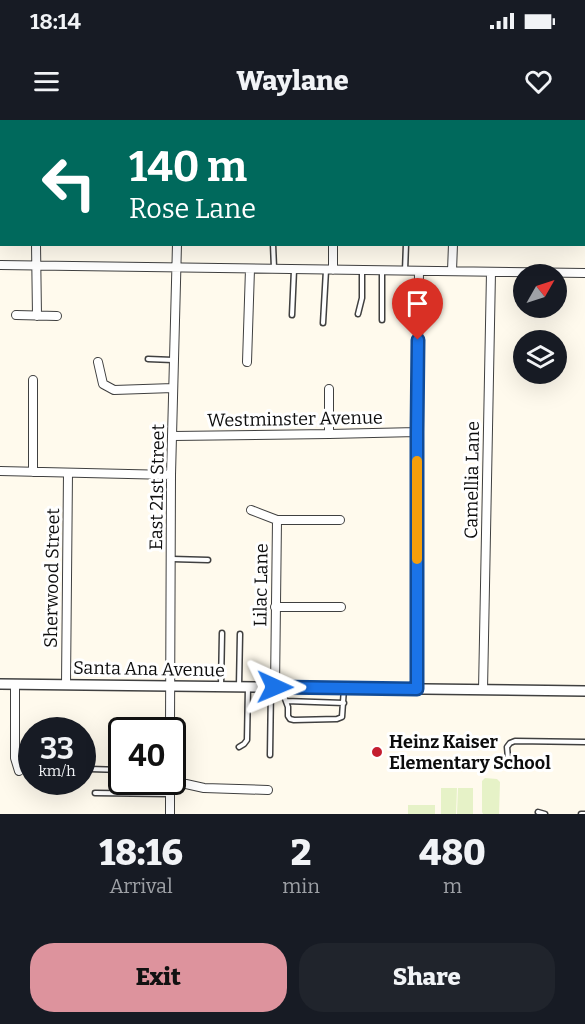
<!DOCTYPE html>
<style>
:root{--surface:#171b24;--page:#20242c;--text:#f1f3f6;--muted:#9ea1a6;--accent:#dd939d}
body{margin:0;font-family:Bitter,serif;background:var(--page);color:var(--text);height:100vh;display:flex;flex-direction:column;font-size:22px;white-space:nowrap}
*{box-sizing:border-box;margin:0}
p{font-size:20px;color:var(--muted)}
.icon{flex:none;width:33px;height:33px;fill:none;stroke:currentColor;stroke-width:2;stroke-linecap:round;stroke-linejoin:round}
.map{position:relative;height:694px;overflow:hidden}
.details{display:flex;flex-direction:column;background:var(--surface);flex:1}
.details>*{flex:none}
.guide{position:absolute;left:0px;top:0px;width:585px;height:126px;box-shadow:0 6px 24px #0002;background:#00695c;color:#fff;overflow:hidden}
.needle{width:39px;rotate:51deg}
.buttons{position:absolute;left:513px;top:144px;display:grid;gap:12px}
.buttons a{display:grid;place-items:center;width:54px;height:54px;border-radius:50%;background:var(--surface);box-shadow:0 6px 24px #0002;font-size:30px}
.speed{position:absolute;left:18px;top:597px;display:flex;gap:12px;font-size:30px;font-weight:700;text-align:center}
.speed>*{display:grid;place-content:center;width:78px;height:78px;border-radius:50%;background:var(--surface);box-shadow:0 6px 24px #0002;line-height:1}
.speed small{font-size:15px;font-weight:400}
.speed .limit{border:3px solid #111;border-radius:9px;background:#fff;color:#111}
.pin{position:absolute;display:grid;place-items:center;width:51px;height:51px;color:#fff;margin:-62px -26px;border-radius:50% 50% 50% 0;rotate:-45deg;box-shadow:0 0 6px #0007}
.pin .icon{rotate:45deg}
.me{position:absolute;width:66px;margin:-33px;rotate:91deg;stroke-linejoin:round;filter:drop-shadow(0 0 4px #0008)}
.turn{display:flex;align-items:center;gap:21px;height:126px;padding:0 30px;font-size:27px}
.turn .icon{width:78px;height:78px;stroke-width:2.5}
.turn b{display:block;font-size:42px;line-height:51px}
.eta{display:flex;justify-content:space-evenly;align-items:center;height:102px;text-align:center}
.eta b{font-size:36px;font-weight:800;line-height:42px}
.cta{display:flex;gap:12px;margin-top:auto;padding:12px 30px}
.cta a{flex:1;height:69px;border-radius:24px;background:var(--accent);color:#111;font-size:24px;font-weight:800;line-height:69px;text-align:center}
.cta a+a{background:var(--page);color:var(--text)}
.status{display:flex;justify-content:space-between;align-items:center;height:42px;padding:0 30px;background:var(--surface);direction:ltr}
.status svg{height:16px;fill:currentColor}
header{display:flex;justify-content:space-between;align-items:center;height:78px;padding:0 30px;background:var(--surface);font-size:27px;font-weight:800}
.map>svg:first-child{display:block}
</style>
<div class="status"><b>18:14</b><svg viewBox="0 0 49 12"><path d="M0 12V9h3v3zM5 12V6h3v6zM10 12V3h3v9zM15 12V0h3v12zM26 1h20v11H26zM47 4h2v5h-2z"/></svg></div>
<header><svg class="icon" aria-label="menu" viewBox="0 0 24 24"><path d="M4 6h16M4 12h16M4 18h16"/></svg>Waylane<svg class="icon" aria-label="heart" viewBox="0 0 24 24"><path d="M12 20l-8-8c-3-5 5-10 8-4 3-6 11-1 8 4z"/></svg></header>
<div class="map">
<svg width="585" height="694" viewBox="0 0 585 694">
<rect width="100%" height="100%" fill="#fffaed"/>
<path fill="#e6f2c7" d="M485,658L497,659L500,662L499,694H483L482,692V661Z
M441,668H457L456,694H441Z
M458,668H473V694H457Z
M408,685H435V694H408Z"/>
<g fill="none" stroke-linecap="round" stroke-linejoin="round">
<g stroke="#404040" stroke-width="7">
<path id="service" d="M408,2V0
M483,2V0
M584,55H585
M273,124L274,148
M382,151V200
M405,151L406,124
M358,194L362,178V151
M292,195L294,150
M323,203L326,150
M148,239L173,240
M172,439L208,440
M221,566L222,513
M239,566L240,514
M281,568L288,587V596L290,599L294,600L337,599L342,597L344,568
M286,581L344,583
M239,627L244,624L247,620L248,567
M270,635L271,567
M508,638L507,627L510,623L515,621L585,622
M90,649L122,650
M95,673L169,674
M538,692L545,694
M581,694H585"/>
</g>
<g stroke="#404040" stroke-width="10">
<path id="minor" d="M39,2V0
M177,2V0
M335,2V0
M454,2V0
M36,124L37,196
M0,145L585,153
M333,150V124
M452,151L453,124
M16,195L57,196
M98,242L103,264L114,270L173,268
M247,242L250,149
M329,314V269
M173,316L329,314L417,312
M0,351L171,355
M33,352V260
M251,390L277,400H340
M275,487H341
M15,564V638L19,651
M66,564L68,353
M275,567L277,400
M417,569V312L419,151
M483,570L491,152
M170,610L171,355L177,124
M170,663L186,664L204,668L268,670
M170,694V662"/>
</g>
<g stroke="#404040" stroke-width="12">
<path id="tertiary" d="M0,564L585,571"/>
</g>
<use href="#service" stroke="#fff" stroke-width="4"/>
<use href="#minor" stroke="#fff" stroke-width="8"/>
<use href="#tertiary" stroke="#fff" stroke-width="9"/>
</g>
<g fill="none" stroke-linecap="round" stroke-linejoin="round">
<g stroke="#114b97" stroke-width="15">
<path id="route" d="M275,567L417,569V312L418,220"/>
</g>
<use href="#route" stroke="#1a73e8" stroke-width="10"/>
<path stroke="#f59e0b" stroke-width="10" d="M417,341V439"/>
</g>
<circle fill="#c41e30" stroke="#fff" stroke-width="2" cx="377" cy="632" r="6"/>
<g text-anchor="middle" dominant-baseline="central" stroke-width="6" stroke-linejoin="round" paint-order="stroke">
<g font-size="18" fill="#0d0d0d" stroke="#fff">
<text transform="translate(295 299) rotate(-1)">Westminster Avenue</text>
<text transform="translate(472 360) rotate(-89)">Camellia Lane</text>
<text transform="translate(157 367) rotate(-89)">East 21st Street</text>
<text transform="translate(52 458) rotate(-89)">Sherwood Street</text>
<text transform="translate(261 465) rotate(-89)">Lilac Lane</text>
<text transform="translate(149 549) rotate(1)">Santa Ana Avenue</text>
</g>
<g font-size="18" font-weight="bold" fill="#0d0d0d" stroke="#fff" text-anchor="start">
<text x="389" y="622">Heinz Kaiser<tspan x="389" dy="21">Elementary School</tspan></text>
</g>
</g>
</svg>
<div class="buttons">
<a><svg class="needle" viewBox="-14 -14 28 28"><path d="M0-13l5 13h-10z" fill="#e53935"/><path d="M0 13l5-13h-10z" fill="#9ea1a6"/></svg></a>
<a><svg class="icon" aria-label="layers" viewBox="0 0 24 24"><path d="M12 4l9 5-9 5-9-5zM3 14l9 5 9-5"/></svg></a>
</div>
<div class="speed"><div>33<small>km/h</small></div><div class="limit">40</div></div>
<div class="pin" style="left:418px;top:220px;background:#d93025"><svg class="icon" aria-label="arrive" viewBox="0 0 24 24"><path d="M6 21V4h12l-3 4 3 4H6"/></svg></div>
<svg class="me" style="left:275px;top:567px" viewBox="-20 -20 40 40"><path d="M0-17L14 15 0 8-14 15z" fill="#1a73e8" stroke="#fff" stroke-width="4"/></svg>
<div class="guide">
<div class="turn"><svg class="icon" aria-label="left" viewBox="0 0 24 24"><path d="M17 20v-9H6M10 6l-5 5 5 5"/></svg><div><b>140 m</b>Rose Lane</div></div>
</div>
</div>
<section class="details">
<div class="eta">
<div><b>18:16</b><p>Arrival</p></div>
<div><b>2</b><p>min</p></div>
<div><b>480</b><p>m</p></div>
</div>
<div class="cta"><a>Exit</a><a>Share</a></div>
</section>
